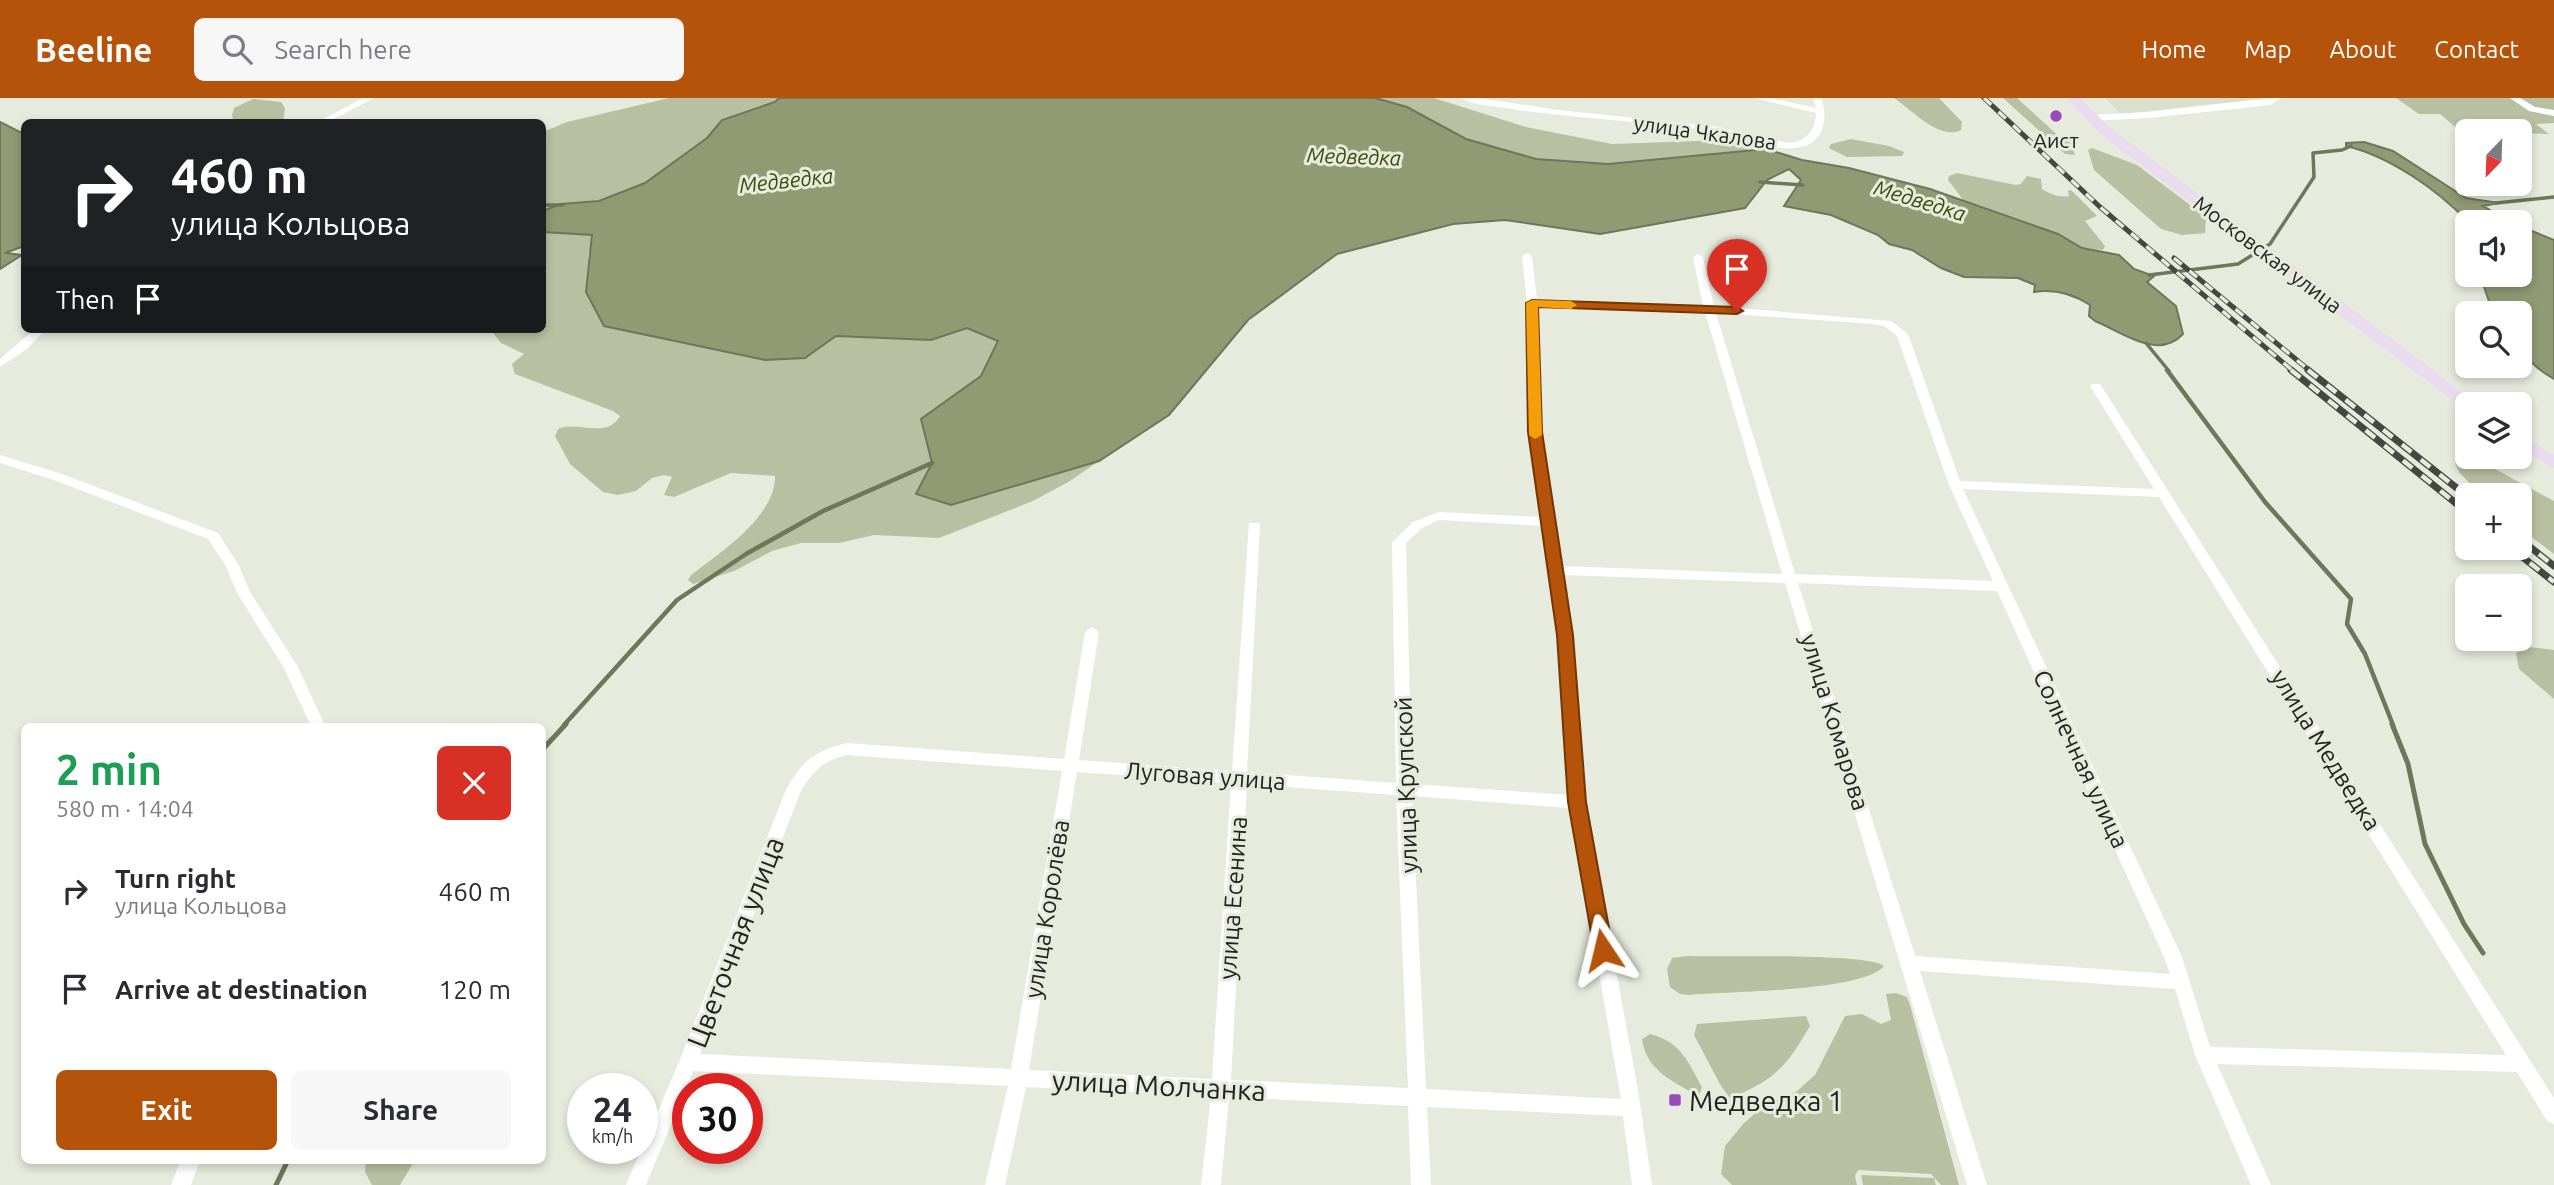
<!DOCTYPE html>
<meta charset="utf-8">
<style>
:root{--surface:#fff;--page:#f7f7f7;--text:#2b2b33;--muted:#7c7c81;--accent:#b45309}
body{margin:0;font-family:Ubuntu,sans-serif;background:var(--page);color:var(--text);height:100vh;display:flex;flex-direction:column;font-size:26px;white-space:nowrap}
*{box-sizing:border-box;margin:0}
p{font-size:23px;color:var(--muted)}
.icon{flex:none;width:38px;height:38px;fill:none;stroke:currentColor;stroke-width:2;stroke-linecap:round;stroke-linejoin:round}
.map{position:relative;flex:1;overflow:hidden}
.side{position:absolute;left:21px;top:625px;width:525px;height:441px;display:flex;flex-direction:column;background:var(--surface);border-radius:10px;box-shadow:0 4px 10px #0003}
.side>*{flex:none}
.banner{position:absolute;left:21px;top:21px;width:525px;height:214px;border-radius:10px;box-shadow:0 4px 10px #0003;background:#202124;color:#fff;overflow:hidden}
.needle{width:46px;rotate:203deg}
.controls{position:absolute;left:2455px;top:21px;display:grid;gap:14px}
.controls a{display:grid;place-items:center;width:77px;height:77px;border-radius:10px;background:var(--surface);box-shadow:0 4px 10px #0003;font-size:35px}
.speed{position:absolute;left:567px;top:975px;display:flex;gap:14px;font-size:35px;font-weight:700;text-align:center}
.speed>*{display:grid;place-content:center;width:91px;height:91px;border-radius:50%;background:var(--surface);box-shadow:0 4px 10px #0003;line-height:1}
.speed small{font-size:18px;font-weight:400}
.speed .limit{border:10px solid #d22;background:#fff;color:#111}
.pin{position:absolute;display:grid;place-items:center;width:60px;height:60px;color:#fff;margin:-72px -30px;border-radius:50% 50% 50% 0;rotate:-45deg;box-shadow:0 0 7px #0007}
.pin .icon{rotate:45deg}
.me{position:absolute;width:77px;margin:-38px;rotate:350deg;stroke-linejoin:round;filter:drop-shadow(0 0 5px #0008)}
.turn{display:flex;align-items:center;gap:24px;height:147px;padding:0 35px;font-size:32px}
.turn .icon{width:91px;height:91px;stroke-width:2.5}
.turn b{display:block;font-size:49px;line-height:60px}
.then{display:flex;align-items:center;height:66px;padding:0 35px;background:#0003;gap:14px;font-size:26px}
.round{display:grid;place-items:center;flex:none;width:74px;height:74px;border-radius:10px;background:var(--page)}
.head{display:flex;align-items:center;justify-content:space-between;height:119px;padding:0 35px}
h1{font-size:42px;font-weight:600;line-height:52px;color:#1e9e55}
.primary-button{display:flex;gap:14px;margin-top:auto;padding:14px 35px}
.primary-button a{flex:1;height:80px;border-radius:10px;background:var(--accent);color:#fff;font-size:28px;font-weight:600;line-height:80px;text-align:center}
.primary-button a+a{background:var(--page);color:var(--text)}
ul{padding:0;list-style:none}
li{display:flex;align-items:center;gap:21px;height:98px;padding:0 35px}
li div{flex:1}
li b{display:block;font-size:26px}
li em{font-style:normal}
header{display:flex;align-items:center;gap:42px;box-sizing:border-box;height:98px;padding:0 35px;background:var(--accent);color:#fff}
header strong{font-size:33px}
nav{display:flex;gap:38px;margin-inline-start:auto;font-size:24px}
.search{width:490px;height:63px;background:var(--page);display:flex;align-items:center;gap:18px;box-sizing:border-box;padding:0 24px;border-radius:10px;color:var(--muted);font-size:26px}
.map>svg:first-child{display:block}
</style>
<header>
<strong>Beeline</strong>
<div class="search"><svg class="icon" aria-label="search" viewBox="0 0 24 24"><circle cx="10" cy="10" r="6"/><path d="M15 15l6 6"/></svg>Search here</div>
<nav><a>Home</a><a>Map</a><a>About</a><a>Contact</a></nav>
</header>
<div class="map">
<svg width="2554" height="1087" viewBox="0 0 2554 1087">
<rect width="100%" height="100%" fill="#e7ebdd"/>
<path fill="#dae0cb" d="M2105,0H2268L2121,16Z"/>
<path fill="#b8c0a1" d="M669,0H779L775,4L722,22L707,40L645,85L599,103L560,106L543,113V34L567,24Z
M1375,0H1434L1526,29L1612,46L1725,42L1748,48V53L1608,66L1536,61L1466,41L1407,9Z
M1894,0H1939L1962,24L1961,32C1940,43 1912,12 1894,0Z
M2003,0H2017L2062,41L2071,45L2075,57L2065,56Z
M2396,0H2554V25L2536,26L2549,36L2461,34L2440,16H2419Z
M253,1L281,4L285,10L283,24H234L232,18L234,10Z
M1851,41L1889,48L1904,54L1902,58L1847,59L1829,50L1831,46Z
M2092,50L2137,67L2206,119L2205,135L2182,137L2161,131L2094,72L2088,52Z
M1957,75L2016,87L2021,86L2027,78L2041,81L2042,91C2050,96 2060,100 2069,98L2068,93L2071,92L2097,118L2085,123L2105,148L2103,152L2082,150L2058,136L1964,103L1948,82L1949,78Z
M543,134L593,137L588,159L805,260L836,238L931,242L967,230L999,243L981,278L921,321L932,365L917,397L1037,381L1099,363L1070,383L1033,403L939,440L874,437L839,445H801L772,453L734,473L693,486L688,482L691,477C720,455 776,418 775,378L731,375L674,399L664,397L672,379L664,377L652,380L636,393L618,397L603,394L570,366L555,338L558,331C578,322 606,342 620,318L613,313L515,276L512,266L524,256L501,245L490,231H542Z
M2468,363L2495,371L2554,403V456L2520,430V397H2481L2459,374L2455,365Z
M2529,549L2554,552V601L2519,571L2516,555Z
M1687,858C1716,859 1870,855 1884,868C1863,894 1727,893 1689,897L1680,896L1670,889L1667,871L1672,860Z
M1896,895L1907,899L1910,907L1959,1087H1941L1931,1076L1858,1072L1855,1078L1857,1087H1732L1721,1076L1725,1048L1744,1025L1766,1006L1796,994L1815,977L1845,918L1862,916L1881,926L1891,922L1886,896Z
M1806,918L1810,928C1786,969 1775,982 1730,1000L1721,988L1694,937L1697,926Z
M1650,936C1681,944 1687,962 1702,989L1699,998C1673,984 1646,972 1642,941Z
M366,1062H415L400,1087H372L365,1074Z
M1861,1077L1934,1080L1936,1087H1863Z"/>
<path fill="#909a73" stroke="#6f765a" stroke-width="2" d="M779,0H1375L1407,9L1466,41L1536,61L1608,66L1766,51L1802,62L1849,70L1930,91L2058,136L2082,150L2119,157L2134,171L2154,178L2147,184L2176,208L2183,236C2158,263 2122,234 2095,223L2089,218L2090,207C2073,196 2053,191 2034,194L2035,187L2018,180L1964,179L1941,170L1912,152L1889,146L1878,137L1831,117L1784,108L1801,82L1789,71L1767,82L1745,110L1600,136L1505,122L1453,126L1337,156L1248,222L1169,317L1099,363L951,407L916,396L932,365L921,321L981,278L998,243L967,230L931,242L836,238L805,260L765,262L604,228L586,194L592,137L543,134V113L560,106L599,103L645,85L707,40L722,22L775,4Z
M0,24L24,36V148L5,155L22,157L0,171Z
M2364,44L2393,53L2466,100L2499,105L2483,108L2511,124H2468C2438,92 2389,58 2346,48V45Z
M2520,128L2554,142V281C2521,262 2520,250 2520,215H2493L2481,180L2482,177H2520Z"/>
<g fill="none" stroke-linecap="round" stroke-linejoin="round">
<path stroke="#6f765a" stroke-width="3.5" d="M1760,84L1803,87
M2496,105L2554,99
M542,107H563
M2149,177L2238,166L2270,146L2314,79L2313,55L2342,52L2351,48
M2146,245L2169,273"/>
<path stroke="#6f765a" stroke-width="4.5" d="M2167,272L2265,404L2351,501L2347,526L2365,556L2393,627
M564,627L677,502L746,456L823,413L932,365"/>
<path stroke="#6f765a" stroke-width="5" d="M2392,626L2408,666L2425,746L2464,826L2483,855
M542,652L566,626
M276,1087L288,1062"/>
<path fill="#fff" fill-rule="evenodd" d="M363,0H374L328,24H318Z
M1461,0H1479L1558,12L1714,28L1787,45C1806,44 1815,34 1816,15L1755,0H1771L1816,10L1813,0H1821C1828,17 1825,42 1804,48C1775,57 1743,38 1715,34C1648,23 1580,21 1512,11C1497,8 1474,8 1461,0Z
M2271,0H2281L2271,7L2148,20L2092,23L2088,20L2092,17L2148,14Z
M2510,0H2520L2535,9L2554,12V18L2529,13Z
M1527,155L1532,158L1537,202L1703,208L1693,159L1698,156L1703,159L1714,208L1891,223L1908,236L1960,383L2154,391L2090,288L2092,286H2100L2554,1000V1026L2547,1023L2517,974L2217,966L2271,1087H2251L2195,957L2175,891L1920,873L1987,1087H1967L1785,485L1563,477L1572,537L1585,704L1638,992L1652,1087H1632L1623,1018L1427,1009L1431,1087H1411L1408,1008L1229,999L1221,1087H1201L1211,998L1026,989L1005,1087H985L1008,988L693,973L646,1087H626L679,964L785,694C801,664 813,653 847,645L1064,661L1085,534L1092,529L1099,534L1079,662L1232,673L1249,425H1259L1260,428L1247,674L1396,685L1392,444L1413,424L1439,414L1541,419L1529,334L1527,205L1522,158ZM1537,208L1705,214L1782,476L1561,468L1541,334ZM1716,215L1873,226L1884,228L1897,238L1949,387L1993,483L1795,476ZM1963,391L2159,399L2506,957L2210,949L2182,859ZM1439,422L1542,428L1558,537L1569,697L1412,686L1406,445L1422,430ZM1798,485L1997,493L2164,859L2170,876L1915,858ZM847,657L1062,673L1011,971L700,956L800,695C812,674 823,662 847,657ZM1077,674L1231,685L1212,981L1029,972ZM1247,686L1396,697L1408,990L1231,982ZM1412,698L1570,710L1621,1001L1426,991Z
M35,231H46L27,251L0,269V261Z
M0,357L62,376L218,435L239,468L250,494L298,569L325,628H311L284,570L237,495L226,468L208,441L54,382L0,365Z
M181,1062H200L191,1087H171Z"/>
<path fill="#eadbf1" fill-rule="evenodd" d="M2066,0H2080L2109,29L2478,306H2468V311L2463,310L2099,35Z
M2520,336L2554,357V371L2520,350Z"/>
<g stroke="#454841" stroke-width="5">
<path id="rail-far1" d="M1984,0L2100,109L2293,273
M2174,160L2310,273"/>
</g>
<g stroke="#454841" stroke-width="7">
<path id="rail" d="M2291,272L2468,415
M2308,272L2468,399
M2520,441L2554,468
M2511,450L2554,484"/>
</g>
<use href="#rail-far1" stroke="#e7ebdd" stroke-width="3.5" stroke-dasharray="10" stroke-linecap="butt"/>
<use href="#rail" stroke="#e7ebdd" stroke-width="4.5" stroke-dasharray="12" stroke-linecap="butt"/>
</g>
<path fill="#b45309" stroke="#753606" stroke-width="2" d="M1532,202L1737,209L1743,213L1737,216L1538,209L1542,334L1573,537L1586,704L1613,852L1610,858L1603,860L1597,858L1594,852L1568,704L1557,537L1528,334L1526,205Z"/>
<path fill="#f59e0b" d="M1532,202L1571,203L1577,207L1571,211L1538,209L1542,337L1535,341L1529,337L1526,205Z"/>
<g fill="#9a49b9" stroke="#e7ebdd" stroke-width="2.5">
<circle cx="2056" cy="18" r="7"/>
<rect x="1668" y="995" width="14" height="14" rx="3.5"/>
</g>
<g text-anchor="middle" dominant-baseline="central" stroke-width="6" stroke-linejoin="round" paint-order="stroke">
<g font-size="21" fill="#21231e" stroke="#e7ebdd">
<text transform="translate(1705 34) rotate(8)">улица Чкалова</text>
<text transform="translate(2268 156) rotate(37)">Московская улица</text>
</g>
<g font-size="21" fill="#21231e" stroke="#e7ebdd">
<text x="2056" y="42">Аист</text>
</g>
<g font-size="21" font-style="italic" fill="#3c4804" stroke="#e7ebdd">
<text transform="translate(1354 58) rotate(2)">Медведка</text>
<text transform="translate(786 82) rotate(-6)">Медведка</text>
<text transform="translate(1920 102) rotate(17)">Медведка</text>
</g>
<g font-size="24" fill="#21231e" stroke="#e7ebdd">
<text transform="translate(1835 624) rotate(73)">улица Комарова</text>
<text transform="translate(2326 652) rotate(58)">улица Медведка</text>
<text transform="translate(2081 661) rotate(65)">Солнечная улица</text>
<text transform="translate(1205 678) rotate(4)">Луговая улица</text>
<text transform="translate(1406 687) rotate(-92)">улица Крупской</text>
<text transform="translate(1233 800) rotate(-86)">улица Есенина</text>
<text transform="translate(1047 811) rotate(-81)">улица Королёва</text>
</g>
<g font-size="28" fill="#21231e" stroke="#e7ebdd">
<text transform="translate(735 844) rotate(-69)">Цветочная улица</text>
<text transform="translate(1159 987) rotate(3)">улица Молчанка</text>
</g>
<g font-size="28" fill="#21231e" stroke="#e7ebdd" text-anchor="start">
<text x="1689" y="1002">Медведка 1</text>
</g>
</g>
</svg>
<div class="controls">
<a><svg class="needle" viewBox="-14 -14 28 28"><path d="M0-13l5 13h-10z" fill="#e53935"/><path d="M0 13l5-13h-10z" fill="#7c7c81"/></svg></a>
<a><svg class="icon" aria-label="sound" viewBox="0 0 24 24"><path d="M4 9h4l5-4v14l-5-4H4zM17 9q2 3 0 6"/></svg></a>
<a><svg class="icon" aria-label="search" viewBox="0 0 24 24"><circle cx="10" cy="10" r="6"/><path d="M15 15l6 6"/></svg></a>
<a><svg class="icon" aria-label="layers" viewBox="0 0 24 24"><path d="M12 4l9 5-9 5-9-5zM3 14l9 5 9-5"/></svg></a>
<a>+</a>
<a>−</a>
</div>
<div class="speed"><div>24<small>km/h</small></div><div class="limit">30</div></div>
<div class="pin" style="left:1737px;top:213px;background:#d93025"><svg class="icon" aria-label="arrive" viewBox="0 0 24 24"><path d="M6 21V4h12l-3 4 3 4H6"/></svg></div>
<svg class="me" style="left:1603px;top:852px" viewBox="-20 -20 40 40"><path d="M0-17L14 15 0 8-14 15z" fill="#b45309" stroke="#fff" stroke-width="4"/></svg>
<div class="banner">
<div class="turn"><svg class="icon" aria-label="right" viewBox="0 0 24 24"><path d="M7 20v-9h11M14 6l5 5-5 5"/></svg><div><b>460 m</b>улица Кольцова</div></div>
<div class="then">Then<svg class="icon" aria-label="arrive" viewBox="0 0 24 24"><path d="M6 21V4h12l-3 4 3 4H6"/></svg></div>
</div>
<section class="side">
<div class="head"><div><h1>2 min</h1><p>580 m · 14:04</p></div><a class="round" style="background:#d93025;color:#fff"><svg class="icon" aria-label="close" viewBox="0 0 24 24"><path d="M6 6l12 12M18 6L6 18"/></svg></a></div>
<ul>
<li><svg class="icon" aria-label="right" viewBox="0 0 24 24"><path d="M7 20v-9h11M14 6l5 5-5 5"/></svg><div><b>Turn right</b><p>улица Кольцова</p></div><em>460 m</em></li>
<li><svg class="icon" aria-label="arrive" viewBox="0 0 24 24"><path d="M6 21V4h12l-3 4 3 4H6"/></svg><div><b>Arrive at destination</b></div><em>120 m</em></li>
</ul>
<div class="primary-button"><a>Exit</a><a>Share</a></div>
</section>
</div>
